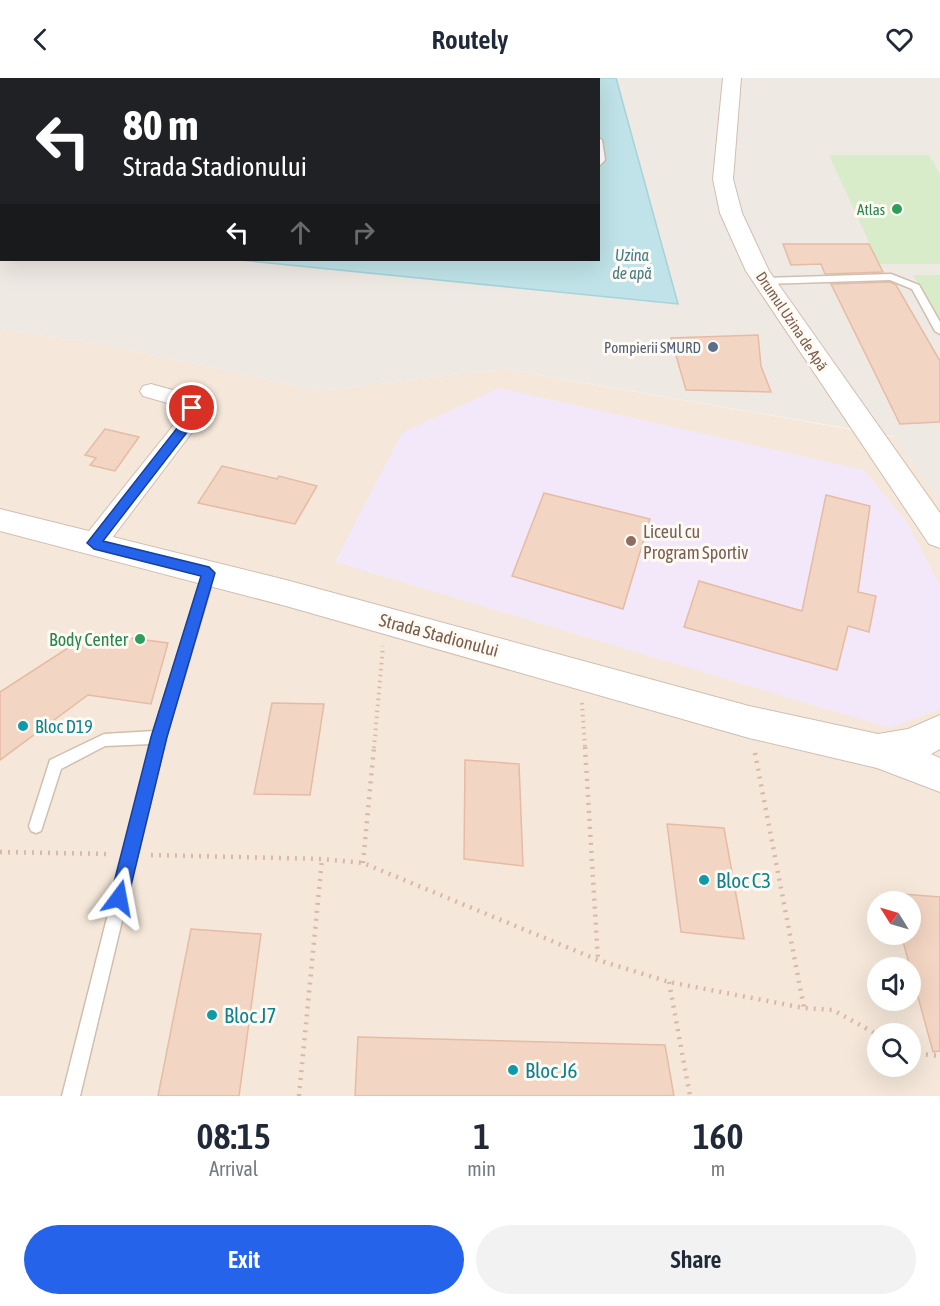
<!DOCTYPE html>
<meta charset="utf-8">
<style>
:root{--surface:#fff;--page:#f2f2f3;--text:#1f2937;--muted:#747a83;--accent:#2563eb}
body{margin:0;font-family:"Asap Condensed",sans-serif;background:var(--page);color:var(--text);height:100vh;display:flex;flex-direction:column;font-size:22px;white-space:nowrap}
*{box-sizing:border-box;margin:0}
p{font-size:20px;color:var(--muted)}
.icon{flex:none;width:33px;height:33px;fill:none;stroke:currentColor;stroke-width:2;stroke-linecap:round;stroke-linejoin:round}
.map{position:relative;height:1018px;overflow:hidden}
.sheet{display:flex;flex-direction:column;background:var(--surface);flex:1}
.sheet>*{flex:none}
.banner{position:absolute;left:0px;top:0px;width:600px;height:183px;box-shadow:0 6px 24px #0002;background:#202124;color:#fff;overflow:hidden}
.needle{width:39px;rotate:307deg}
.fabs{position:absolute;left:867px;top:813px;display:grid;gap:12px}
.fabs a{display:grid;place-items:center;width:54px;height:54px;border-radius:50%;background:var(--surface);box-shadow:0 6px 24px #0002;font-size:30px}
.pin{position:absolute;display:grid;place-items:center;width:51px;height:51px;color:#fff;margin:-26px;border:3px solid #fff;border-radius:50%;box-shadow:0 2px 6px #0007}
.me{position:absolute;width:66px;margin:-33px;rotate:13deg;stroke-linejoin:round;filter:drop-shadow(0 0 4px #0008)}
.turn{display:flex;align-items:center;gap:21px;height:126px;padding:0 24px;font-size:27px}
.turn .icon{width:78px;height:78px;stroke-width:2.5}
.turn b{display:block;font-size:42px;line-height:51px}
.lanes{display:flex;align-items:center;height:57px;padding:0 24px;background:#0003;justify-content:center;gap:30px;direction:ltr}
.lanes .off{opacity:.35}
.eta{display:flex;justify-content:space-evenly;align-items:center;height:102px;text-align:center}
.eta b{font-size:36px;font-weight:600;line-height:42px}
.action{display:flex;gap:12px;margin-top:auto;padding:12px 24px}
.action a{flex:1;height:69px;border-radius:36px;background:var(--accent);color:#fff;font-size:24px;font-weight:600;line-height:69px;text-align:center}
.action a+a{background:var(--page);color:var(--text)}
header{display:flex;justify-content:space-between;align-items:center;height:78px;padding:0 24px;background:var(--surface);font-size:27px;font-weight:600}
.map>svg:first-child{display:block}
</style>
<header><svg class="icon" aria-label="back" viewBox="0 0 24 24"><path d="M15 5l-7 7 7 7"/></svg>Routely<svg class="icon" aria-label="heart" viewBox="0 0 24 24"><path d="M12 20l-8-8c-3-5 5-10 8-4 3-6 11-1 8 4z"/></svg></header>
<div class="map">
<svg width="940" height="1018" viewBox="0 0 940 1018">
<rect width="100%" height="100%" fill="#fdf6ec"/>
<path fill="#f5e8da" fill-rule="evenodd" d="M0,251L111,268L320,313L504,291L894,359L940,424V1018H0ZM878,824H910V856H878ZM878,890H910V922H878ZM878,956H910V988H878Z"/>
<path fill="#efe9e4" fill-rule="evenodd" d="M0,0H940V424L893,358L504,291L320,313L111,268L0,251ZM2,2H598V182H2Z"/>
<path fill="#f3e8fa" d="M499,310L864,392L906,443L940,507V631L890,650L335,484L402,355Z"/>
<path fill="#d8ecc9" d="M829,77H929L940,96V186H879Z
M913,197H940V246Z"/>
<path fill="#bfe3e8" stroke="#a5d3da" stroke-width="1.5" d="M0,0H616L678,226L240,182H598V2H2L1,157Z"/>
<path fill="#f3d5c3" stroke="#e6bba3" stroke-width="1.5" d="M783,166H869L883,194L825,196L821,186L791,187Z
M890,204L896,207L940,283V344L900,346L831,206Z
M758,257L761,288L771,314L686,312L671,260Z
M105,351L139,359L115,393L90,387L96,380L85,377Z
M222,388L277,401L279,398L317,408L295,446L198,425Z
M544,415L650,441L623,531L512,498Z
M826,417L870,428L858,514L876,518L869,554L848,548L837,592L684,549L699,503L802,533Z
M91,555L168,565L151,626L88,617L0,682V614Z
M272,625L324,626L310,717L254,716Z
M465,682L519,686L523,788L464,781Z
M667,746L724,750L744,861L681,854Z
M890,815L940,819V973L933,974L901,856H910V824H892Z
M191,851L261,856L239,1018H158Z
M358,959L665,967L674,1018H355Z"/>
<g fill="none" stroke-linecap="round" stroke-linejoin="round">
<g stroke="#d1beb0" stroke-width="3">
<path id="service" d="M332,0H372L329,2Z
M583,0H589L590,2H583Z
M598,60L602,62L605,82L598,89Z
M891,196L919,207L940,244V256L935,253L912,211L890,202L764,206L760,203L764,200Z
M209,490L213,492L215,495L166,659L80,1018H62L151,666L105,668L61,691L41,753L36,755L31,753L29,748L50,682L104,656L154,653L203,495L205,492Z"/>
</g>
<g stroke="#d1beb0" stroke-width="2">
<path id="minor" d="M151,306L194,318L203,330L202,341L103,472L94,475L85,472L82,465L85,458L180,339L178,328L143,318L140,313L143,308Z"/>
</g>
<g stroke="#d1beb0" stroke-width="2">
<path id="tertiary" d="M723,0H741L733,101L742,135L769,193L940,435V470L929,466L746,193L720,135L713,101Z
M0,431L286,502L749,628L878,656L908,651L940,637V671L931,676L940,680V714L877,690L749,660L286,528L0,453Z"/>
</g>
<path stroke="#d9b8a5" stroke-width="4" stroke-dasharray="1.5 4.5" stroke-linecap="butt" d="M582,625L585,670
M374,670L383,568"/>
<path stroke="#d9b8a5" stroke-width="4.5" stroke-dasharray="2 6" stroke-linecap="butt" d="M585,669L598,882
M755,675L804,930
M0,774L110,776
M151,777L322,781L363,785L598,882L669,904L804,930L833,932L878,957
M363,785L374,669
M669,904L690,1018
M910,975L940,978
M299,1018L322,781"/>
<use href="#service" fill="#fff" fill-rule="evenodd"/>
<use href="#minor" fill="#fff" fill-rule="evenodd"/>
<use href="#tertiary" fill="#fff" fill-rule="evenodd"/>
</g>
<path fill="#2563eb" stroke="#184099" stroke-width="1.5" d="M192,326L198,330L195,344L103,463L209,489L215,495L167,659L128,820L125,826L119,829L113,826L110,820L151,659L201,498L94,471L87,465L185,340L187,330Z"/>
<g fill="#2e9e5b" stroke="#fffaf3" stroke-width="2">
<circle cx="897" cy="131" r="6"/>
<circle cx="140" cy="561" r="6"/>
</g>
<circle fill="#5c6f8a" stroke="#fffaf3" stroke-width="2" cx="713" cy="269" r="6"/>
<circle fill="#8d6e63" stroke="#fffaf3" stroke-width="2" cx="631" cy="463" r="6"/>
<g fill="#0f9aa8" stroke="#fffaf3" stroke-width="2">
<circle cx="23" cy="648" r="6"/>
<circle cx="704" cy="802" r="6"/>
<circle cx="212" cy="937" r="6"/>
<circle cx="513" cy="992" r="6"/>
</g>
<g text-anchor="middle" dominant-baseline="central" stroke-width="6" stroke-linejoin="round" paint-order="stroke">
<g font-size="15" fill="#27864d" stroke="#fffaf3" text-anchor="end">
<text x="885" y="131">Atlas</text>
</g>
<g font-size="15" fill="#7a5c4d" stroke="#fffaf3">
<text transform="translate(792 243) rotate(56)">Drumul Uzina de Apă</text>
</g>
<g font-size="15" fill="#4e5e75" stroke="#fffaf3" text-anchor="end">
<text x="701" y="269">Pompierii SMURD</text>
</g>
<g font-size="16" font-style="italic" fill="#437c86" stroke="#fffaf3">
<text x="632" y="177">Uzina<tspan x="632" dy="18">de apă</tspan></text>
</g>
<g font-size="18" fill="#785e54" stroke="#fffaf3" text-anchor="start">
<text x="643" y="453">Liceul cu<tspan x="643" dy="21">Program Sportiv</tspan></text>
</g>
<g font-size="18" fill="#7a5c4d" stroke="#fffaf3">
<text transform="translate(439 557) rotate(15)">Strada Stadionului</text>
</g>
<g font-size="18" fill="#27864d" stroke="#fffaf3" text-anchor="end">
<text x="128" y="561">Body Center</text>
</g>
<g font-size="18" fill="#0d838f" stroke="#fffaf3" text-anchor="start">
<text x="35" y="648">Bloc D19</text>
</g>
<g font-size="21" fill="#0d838f" stroke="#fffaf3" text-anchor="start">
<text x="716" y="802">Bloc C3</text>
<text x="224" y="937">Bloc J7</text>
<text x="525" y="992">Bloc J6</text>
</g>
</g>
</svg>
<div class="fabs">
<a><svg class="needle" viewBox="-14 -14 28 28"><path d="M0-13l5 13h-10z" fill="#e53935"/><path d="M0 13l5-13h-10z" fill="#747a83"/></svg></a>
<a><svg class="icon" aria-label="sound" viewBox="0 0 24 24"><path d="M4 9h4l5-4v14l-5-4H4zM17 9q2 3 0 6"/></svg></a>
<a><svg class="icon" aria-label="search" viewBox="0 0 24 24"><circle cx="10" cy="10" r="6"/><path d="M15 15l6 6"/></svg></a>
</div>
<div class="pin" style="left:192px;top:330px;background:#d93025"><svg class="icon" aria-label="arrive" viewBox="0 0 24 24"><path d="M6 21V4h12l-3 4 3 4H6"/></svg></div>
<svg class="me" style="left:119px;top:820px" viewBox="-20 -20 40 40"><path d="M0-17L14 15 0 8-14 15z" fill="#2563eb" stroke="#fff" stroke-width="4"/></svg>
<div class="banner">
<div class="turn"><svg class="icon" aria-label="left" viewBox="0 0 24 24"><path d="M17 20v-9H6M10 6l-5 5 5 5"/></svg><div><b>80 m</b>Strada Stadionului</div></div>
<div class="lanes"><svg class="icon" aria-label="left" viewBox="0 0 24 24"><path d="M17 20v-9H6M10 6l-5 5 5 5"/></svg><svg class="icon off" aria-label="ahead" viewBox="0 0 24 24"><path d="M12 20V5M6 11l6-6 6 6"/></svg><svg class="icon off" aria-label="right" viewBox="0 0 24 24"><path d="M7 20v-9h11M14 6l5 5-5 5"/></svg></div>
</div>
</div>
<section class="sheet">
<div class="eta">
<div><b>08:15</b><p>Arrival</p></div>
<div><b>1</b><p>min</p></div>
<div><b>160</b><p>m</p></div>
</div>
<div class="action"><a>Exit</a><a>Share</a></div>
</section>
